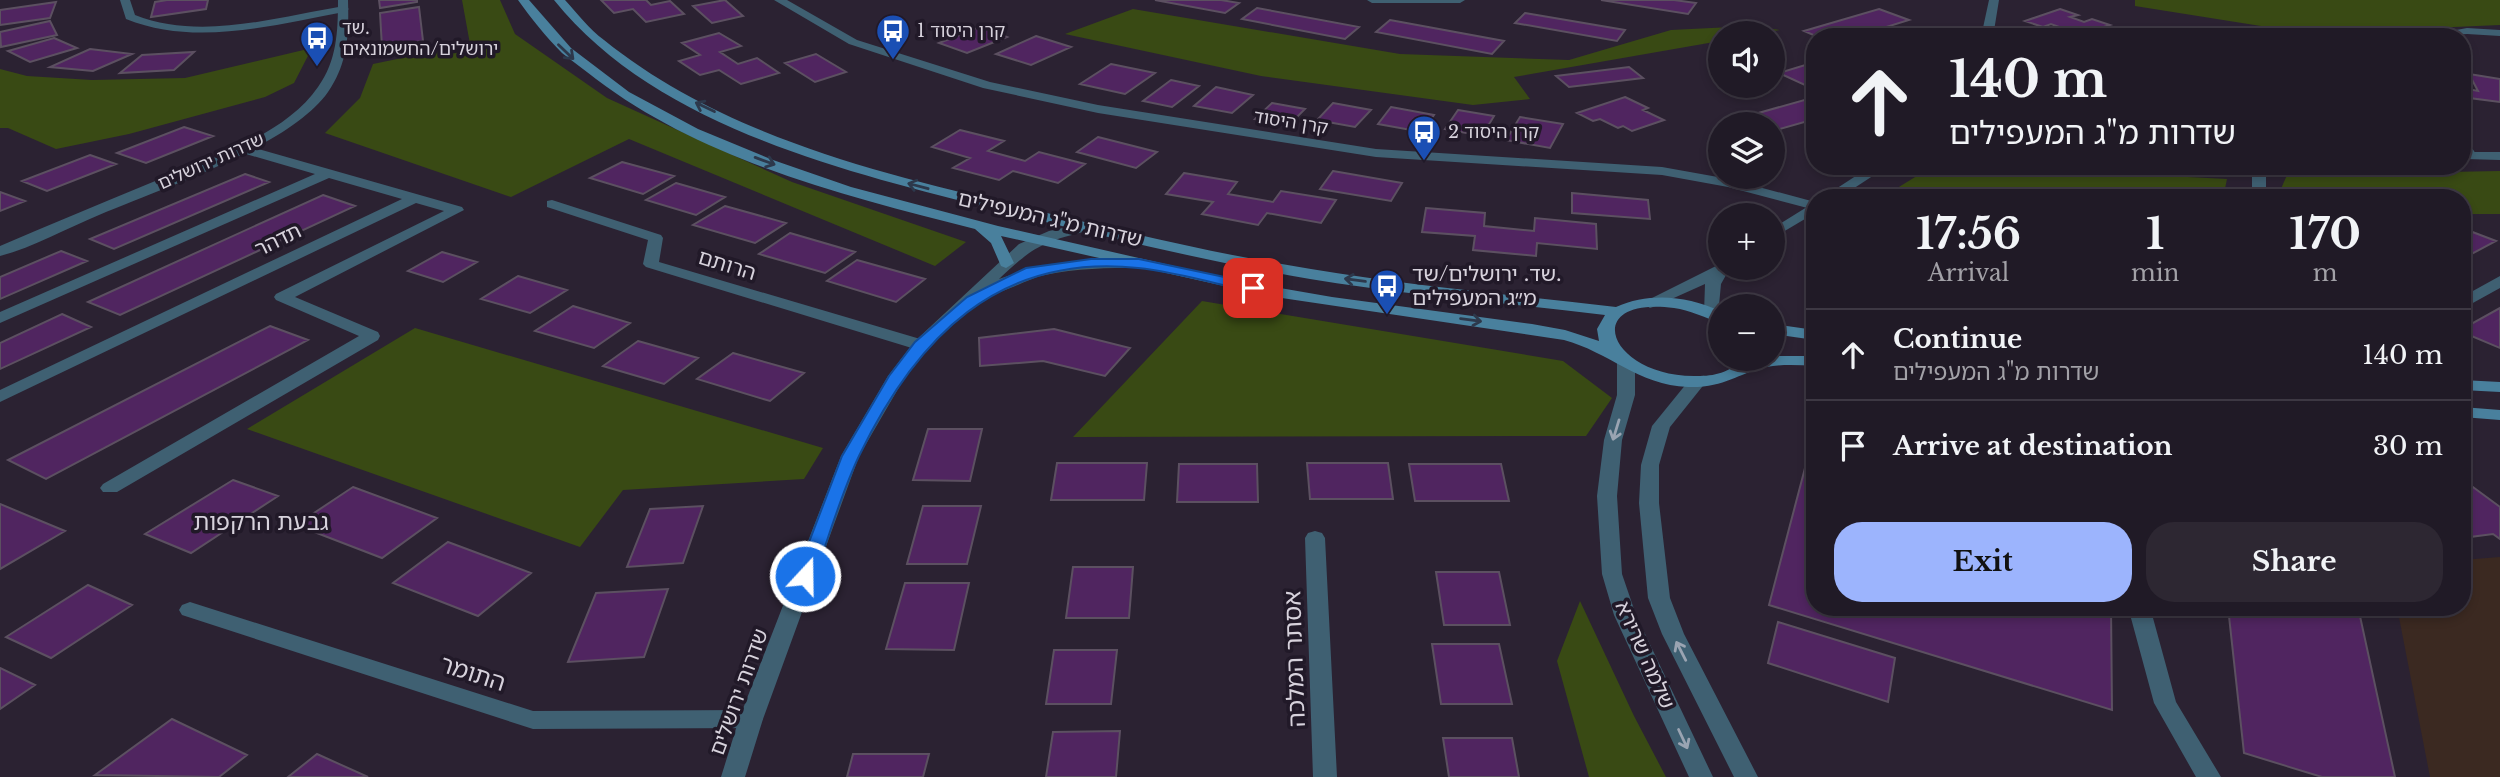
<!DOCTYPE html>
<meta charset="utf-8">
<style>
:root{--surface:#201a26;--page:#2d2732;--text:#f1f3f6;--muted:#a2a1a7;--line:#3d3843;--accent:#9cb4fd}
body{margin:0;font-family:"Libre Baskerville","Noto Sans Hebrew",serif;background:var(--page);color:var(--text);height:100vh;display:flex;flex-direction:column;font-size:26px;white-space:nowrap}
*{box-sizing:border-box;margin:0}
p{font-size:23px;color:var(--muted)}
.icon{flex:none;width:38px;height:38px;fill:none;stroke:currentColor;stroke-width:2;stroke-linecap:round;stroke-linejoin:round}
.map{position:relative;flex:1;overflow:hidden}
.details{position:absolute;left:1806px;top:189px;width:665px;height:427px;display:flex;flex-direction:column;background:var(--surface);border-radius:28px;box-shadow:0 4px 10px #0003,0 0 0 2px var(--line)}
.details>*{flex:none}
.top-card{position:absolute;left:1806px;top:28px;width:665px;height:147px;border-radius:28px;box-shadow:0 4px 10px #0003,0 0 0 2px var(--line);background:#201a26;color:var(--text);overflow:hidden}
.controls{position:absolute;left:1708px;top:21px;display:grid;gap:14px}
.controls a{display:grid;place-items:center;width:77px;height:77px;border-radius:50%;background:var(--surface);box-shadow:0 4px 10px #0003,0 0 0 2px var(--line);font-size:35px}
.pin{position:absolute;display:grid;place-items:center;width:60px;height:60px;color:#fff;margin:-30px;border-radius:14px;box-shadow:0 4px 10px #0006}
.me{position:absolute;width:77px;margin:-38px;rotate:21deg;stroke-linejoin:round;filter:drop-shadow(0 0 5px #0008)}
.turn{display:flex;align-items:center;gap:24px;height:147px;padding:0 28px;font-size:32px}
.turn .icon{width:91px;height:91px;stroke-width:2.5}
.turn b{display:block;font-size:49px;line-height:60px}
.eta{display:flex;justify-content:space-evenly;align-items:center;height:119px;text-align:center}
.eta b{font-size:42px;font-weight:700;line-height:49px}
.cta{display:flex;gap:14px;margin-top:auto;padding:14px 28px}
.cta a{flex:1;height:80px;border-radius:28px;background:var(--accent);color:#111;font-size:28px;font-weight:700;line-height:80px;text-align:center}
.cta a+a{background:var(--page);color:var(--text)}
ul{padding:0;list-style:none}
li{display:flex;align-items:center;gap:21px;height:91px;padding:0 28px;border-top:2px solid var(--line)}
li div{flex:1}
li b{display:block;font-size:26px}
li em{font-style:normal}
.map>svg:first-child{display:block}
</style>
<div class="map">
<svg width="2500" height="777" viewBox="0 0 2500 777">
<rect width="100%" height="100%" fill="#2b2232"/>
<path fill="#3b2921" d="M2500,557V777H2430L2397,607H2462V560Z"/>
<path fill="#394a14" d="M462,0H500L515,34L607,98L792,182L966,242L935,266L629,139L511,197L325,133L360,98L373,64L470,44Z
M2135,0H2500V25L2454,27L2372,37H2289L2286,30L2135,6Z
M1133,9L1400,54L1569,60L1671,30L1752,26L1780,30L1762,33H1720V41L1514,77L1530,99L1473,105L1261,76L1065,34Z
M312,48L294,83L265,97L129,134L56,149L8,128H0V69L27,76L92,80L185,78Z
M1933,166H2113L2188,177L2227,179L2223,198H1881Z
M2500,171V214H2462V198H2277L2287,175Z
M1202,301L1563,361L1612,398L1586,436L1073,437Z
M415,328L823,448L804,479L623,490L580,547L247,429Z
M1580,601L1634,716L1666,777H1589L1557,661Z"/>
<path fill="#502560" stroke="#5c5061" stroke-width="2" d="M167,0H208L206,9L151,17L155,2Z
M379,0H417V2L380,8Z
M601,0H646L651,5L670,1L684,14L646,22L633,9L614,13Z
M725,0L743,16L712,23L693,6Z
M1155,0H1221L1239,3L1225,13Z
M1601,0H1674L1696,3L1688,14Z
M56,2L50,18L0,25V10Z
M419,7L423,41L382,47L380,13Z
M1257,8L1359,27L1345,39L1242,19Z
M1879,9L1909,20L1854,37H1818L1804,31Z
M2060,9L2078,15L2070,17L2084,22L2092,19L2110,25L2072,37L2057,32L2065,29L2051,24L2043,27L2025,21Z
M1525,13L1625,30L1617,41L1515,23Z
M1390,20L1504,41L1492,54L1376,32Z
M50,21L57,35L1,47L0,32Z
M980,27L1007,37L967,53L939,43Z
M719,33L741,46L720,52L738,64L757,58L779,73L741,84L719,70L700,75L679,61L700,55L682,43Z
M1036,36L1071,47L1031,65L996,54Z
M54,38L77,48L30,62L8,51Z
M90,49L132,54L93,71L50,67Z
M194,52L174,70L120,73L142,55Z
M816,54L846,72L815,82L785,63Z
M1815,62V83L1807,86L1779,73Z
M1111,64L1155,73L1125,94L1080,84Z
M1629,67L1643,78L1569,87L1556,76Z
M2469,74L2500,79V102L2462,97V88L2478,91Z
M1171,80L1199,86L1172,107L1143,101Z
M1216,87L1253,95L1232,113L1194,106Z
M1625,97L1648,108L1643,110L1664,120L1632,131L1623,126L1618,128L1600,119L1593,121L1577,113Z
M1815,97V119L1773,131V124H1747L1737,119Z
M1272,103L1305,109L1289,125L1255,119Z
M1333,103L1371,110L1355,127L1317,120Z
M1391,107L1434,115L1422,132L1378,124Z
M1458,110L1494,116L1482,136L1445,129Z
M1520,117L1563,124L1550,148L1506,140Z
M184,127L213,136L146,163L117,153Z
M960,130L1004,141L988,151L1025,161L1039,152L1085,164L1058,183L1013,171L999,180L953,168L970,158L932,147Z
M1098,137L1157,152L1136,168L1077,152Z
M90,155L116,164L47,191L22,181Z
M622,162L674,176L643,194L590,178Z
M1333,171L1402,183L1391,201L1320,189Z
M1184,173L1237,182L1228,194L1273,202L1281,191L1336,200L1321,223L1267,213L1258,225L1202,214L1213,202L1166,194Z
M245,174L269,182L114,249L90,239Z
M676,183L725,197L696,215L646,200Z
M0,192L25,201L0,211Z
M1572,193L1648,200L1650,219L1572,213Z
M323,195L355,206L120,315L88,302Z
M725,206L786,223L755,243L693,225Z
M1426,208L1485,213L1484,226L1534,231L1535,218L1596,224L1597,249L1537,243L1536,256L1473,250L1475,236L1422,232Z
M2462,228L2496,241L2462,259Z
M790,233L855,252L825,273L759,254Z
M61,251L87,261L0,299V277Z
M442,252L477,262L443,282L408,271Z
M857,260L925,279L896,302L827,281Z
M518,276L567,290L530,313L481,299Z
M573,306L630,323L594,348L535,331Z
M2500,308V348L2462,332V329Z
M62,314L91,327L0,369V343Z
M270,326L308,340L46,479L8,460Z
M1054,329L1130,348L1105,376L1043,361L980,366L979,338Z
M638,341L698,358L664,384L603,366Z
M733,353L804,373L770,401L697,379Z
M928,429H982L970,481L913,480Z
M1815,430V607H2111L2112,710L1769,605Z
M1057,463H1147L1144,500H1051Z
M1307,463H1388L1393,499H1310Z
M1179,464H1257L1258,502H1177Z
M1409,464H1501L1509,501H1415Z
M2462,479L2500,507V539L2493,534L2462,538Z
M233,480L278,496L191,553L145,534Z
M353,487L437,518L382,558L296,525Z
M0,504L65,531L0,569Z
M703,506L683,563L627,567L650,509Z
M923,506H981L967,564H907Z
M448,542L531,573L478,616L393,583Z
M1073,567H1133L1129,618H1066Z
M1436,572H1499L1510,625H1444Z
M905,583H969L954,650L886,649Z
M88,585L132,605L51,658L6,637Z
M668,589L644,657L568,662L596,593Z
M2228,607H2358L2395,777H2322L2244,753Z
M1778,622L1895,658L1888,702L1768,663Z
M1432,644H1499L1512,704H1441Z
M1054,650H1117L1111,704H1046Z
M0,668L35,685L0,709Z
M172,719L247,755L219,777L95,775Z
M1120,731L1116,777H1046L1053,732Z
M1443,738H1512L1519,777H1449Z
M317,754L368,777H288Z
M853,754H929L923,777H847Z"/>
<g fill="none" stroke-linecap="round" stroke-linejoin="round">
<path fill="#3f6072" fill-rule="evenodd" d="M120,0H130L135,15C201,41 277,17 344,6L349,9L344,12C273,25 196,47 126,19Z
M774,0H787L857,40L990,82L1098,105L1376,149L1662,167L1729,179L1815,202V210L1728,187L1662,175L1376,157L1098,113L983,88L849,44Z
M1367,0H1465L1460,3H1372Z
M1989,0H1999L1993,37H1981Z
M244,145L462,207L464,210L295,297L378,332L380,336L378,340L117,492H103L100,488L103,484L359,336L276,300L274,297L276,294L444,211L416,203L0,402V390L402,199L329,178L0,323V312L315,174L239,152L237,149Z
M2470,152H2500V160L2465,159V153Z
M2252,166H2266V198H2252Z
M552,200L661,235L663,238L659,262L927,341L929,345L921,350L915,349L646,267L643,264L648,240L547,207V201Z
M2500,276V288L2462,309V297Z
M1315,531L1322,533L1325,538L1337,777H1313L1305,538L1308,533Z
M190,602L533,711L751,710L759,713L763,719L759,725L751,728L533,729L182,615L179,610L182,605Z
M2128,607H2150L2176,702L2221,777H2196L2154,703Z"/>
<path fill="#3f6072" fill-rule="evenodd" d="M338,0H348C349,34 348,63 328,92C289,147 162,188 99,215C67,228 34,247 0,256V246C49,225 99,204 148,184C202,162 284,137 318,87C337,61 338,31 338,0Z
M2467,28L2500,30V36L2467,34L2419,37Z
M2462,142C2468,143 2479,153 2475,159H2465L2462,155Z
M1871,166H1888L1839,198H1822Z
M1815,202V213L1773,238V228Z
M1086,223L1091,224L1093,227L1091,230C1043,242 1035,245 999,279C1044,262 1091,259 1139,258L1147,263L1139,268C1108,268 1076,268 1045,275C1028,278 998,297 983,295L927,349L905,377L859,456L763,719L745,777H721L739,719L841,456L888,376L915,341L1019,244L1049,231Z
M1720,264V268H1730L1721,284L1718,316L1712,318L1704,313L1705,284L1656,306L1650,308L1642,303Z
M1626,358L1635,363V395L1622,440L1617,496L1622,574L1636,615L1713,777H1689L1614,615L1602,574L1597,496L1604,440L1617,395V363Z
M1697,377L1706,382L1670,427L1659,465V503L1670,598L1684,634L1758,777H1734L1662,634L1648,598L1639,503L1641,465L1652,426L1691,378Z"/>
<path fill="#49809d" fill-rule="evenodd" d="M518,0H529L571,48L629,92L698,129L773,160L851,187L998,226L1240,281L1332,297L1532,324L1565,330L1599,341L1597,329L1605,315C1506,303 1407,295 1310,279C1205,261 1101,236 997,210C846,172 656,127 554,0H565C577,13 589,29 604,40C723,136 881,174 1027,208C1121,231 1215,254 1311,269C1412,286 1515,295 1616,307C1650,292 1687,296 1720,311V322C1704,318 1690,310 1674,308C1577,296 1610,378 1697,376C1714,376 1730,373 1741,359H1773L1776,356H1815V366C1799,365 1782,364 1766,367C1736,374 1725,388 1688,387C1638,385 1609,352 1564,340L1269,296L1001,236L1014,263L1006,268L1001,266L991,243L975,229C846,196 704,161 596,79C585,70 573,62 562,53C546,37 531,18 518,0Z
M1773,324L1815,330V340L1773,334Z
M2462,380L2500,382V392L2462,390Z
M2462,407L2500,410V420L2462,417Z"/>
</g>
<defs><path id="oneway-shaft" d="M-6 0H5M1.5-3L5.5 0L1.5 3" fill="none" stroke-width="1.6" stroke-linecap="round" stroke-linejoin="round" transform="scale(1.75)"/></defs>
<g stroke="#2d384b">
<use href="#oneway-shaft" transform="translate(566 52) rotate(44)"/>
<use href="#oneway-shaft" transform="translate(705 107) rotate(-154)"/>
<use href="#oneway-shaft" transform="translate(765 161) rotate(20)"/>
<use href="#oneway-shaft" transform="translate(918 186) rotate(-165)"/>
<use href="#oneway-shaft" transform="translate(1355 280) rotate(-172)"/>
<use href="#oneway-shaft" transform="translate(1471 320) rotate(7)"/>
</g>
<g stroke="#9aa4b2">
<use href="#oneway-shaft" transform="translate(1616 430) rotate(107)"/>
<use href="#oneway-shaft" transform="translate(1681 651) rotate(-117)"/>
<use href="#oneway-shaft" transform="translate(1683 739) rotate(65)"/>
</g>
<path fill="#1a73e8" stroke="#114b97" stroke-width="2" d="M1091,259H1139L1253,283L1261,288L1253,292C1216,284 1177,272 1138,268C998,253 916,338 859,456C841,494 829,536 815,576L812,580H799L796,576L842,456L889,376L915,342L967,297L1026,268Z"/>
<defs>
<g id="bus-pin" transform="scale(1.75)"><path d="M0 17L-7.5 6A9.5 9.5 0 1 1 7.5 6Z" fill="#1a4fb4" stroke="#211928"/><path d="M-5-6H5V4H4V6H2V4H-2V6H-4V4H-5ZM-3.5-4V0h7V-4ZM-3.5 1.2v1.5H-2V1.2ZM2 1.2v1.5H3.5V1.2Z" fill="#fff"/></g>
</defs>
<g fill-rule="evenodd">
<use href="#bus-pin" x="893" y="31"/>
<use href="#bus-pin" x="317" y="38"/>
<use href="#bus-pin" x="1424" y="132"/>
<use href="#bus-pin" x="1387" y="286"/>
</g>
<g text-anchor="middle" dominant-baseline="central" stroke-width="7" stroke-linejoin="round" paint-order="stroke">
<g font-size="18" fill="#d7d2dc" stroke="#211928" text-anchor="start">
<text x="342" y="28">שד.<tspan x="342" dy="21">ירושלים/החשמונאים</tspan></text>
<text x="917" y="31">קרן היסוד 1</text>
<text x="1448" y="132">קרן היסוד 2</text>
</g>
<g font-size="18" fill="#d7d2dc" stroke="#211928">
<text transform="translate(1291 122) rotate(9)">קרן היסוד</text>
<text transform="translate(211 161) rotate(-24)">שדרות ירושלים</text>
</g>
<g font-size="21" fill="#d7d2dc" stroke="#211928">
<text transform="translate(1050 219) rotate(13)">שדרות מ"ג המעפילים</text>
<text transform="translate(278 240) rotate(-26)">תדהר</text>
<text transform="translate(727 265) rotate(17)">הרותם</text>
<text transform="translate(1645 655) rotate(66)">שלמה שרירא</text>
<text transform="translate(739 692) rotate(-70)">שדרות ירושלים</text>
</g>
<g font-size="21" fill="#d7d2dc" stroke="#211928" text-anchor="start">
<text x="1412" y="274">שד. ירושלים/שד.<tspan x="1412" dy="24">מ״ג המעפילים</tspan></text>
</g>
<g font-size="23" fill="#d7d2dc" stroke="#211928">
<text x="261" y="522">גבעת הרקפות</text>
</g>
<g font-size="24" fill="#d7d2dc" stroke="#211928">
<text transform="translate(1294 659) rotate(-92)">אסתר המלכה</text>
<text transform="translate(473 673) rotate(18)">התומר</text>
</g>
</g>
</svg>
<div class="controls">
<a><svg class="icon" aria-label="sound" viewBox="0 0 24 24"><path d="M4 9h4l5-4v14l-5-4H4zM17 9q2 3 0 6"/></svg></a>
<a><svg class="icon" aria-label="layers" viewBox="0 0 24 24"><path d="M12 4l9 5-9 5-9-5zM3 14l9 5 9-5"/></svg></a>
<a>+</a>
<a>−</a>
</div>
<div class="pin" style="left:1253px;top:288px;background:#d93025"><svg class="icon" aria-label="arrive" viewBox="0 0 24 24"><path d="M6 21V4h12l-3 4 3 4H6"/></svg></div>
<svg class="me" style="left:805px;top:576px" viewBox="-20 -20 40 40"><circle r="17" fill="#1a73e8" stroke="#fff" stroke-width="3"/><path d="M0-11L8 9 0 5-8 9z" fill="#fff"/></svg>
<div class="top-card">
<div class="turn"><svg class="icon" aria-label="ahead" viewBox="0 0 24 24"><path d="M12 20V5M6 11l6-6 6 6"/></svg><div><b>140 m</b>שדרות מ&quot;ג המעפילים</div></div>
</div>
<section class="details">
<div class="eta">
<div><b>17:56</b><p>Arrival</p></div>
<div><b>1</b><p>min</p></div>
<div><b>170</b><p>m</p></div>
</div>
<ul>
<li><svg class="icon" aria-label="ahead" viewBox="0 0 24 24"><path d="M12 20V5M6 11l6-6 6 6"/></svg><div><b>Continue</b><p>שדרות מ&quot;ג המעפילים</p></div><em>140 m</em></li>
<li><svg class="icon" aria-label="arrive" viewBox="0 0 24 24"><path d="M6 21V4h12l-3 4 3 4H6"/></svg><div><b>Arrive at destination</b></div><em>30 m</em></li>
</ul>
<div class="cta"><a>Exit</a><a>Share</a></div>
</section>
</div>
